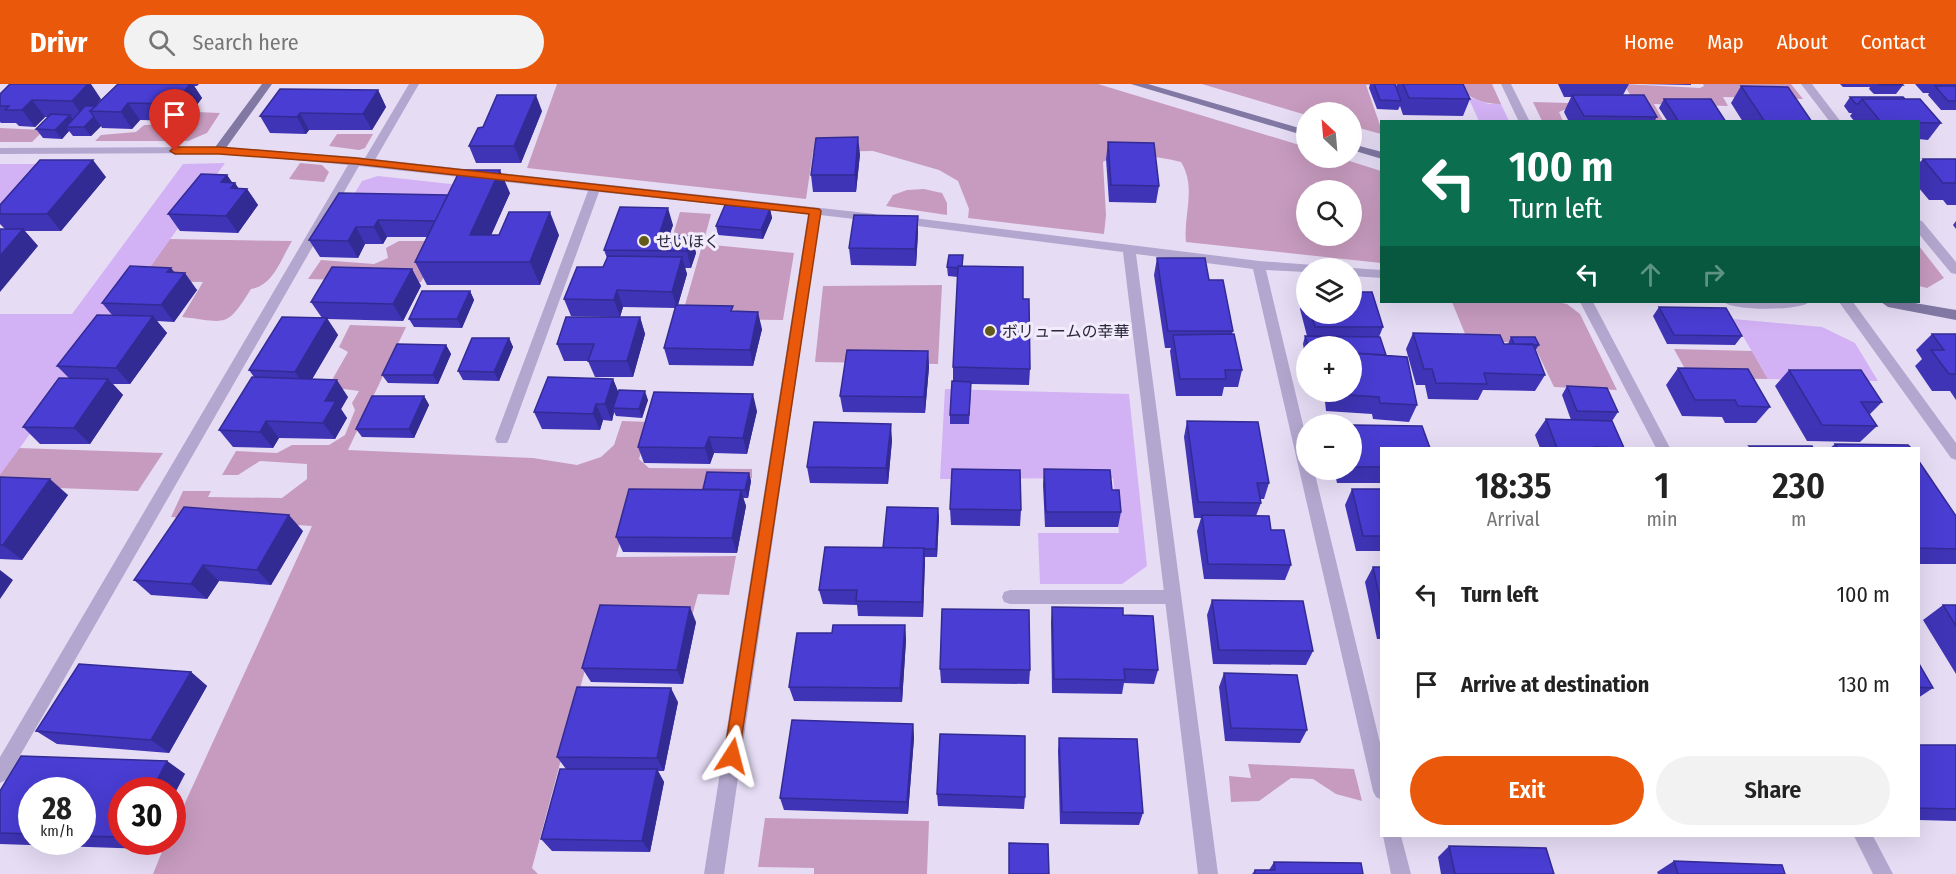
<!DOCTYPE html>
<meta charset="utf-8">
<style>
:root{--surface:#fff;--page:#f2f2f2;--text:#222;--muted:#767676;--accent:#ea580c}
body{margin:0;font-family:"Fira Sans Condensed","Noto Sans JP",sans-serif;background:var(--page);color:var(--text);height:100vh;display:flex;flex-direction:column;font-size:22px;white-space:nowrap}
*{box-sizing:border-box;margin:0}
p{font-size:20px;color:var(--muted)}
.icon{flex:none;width:33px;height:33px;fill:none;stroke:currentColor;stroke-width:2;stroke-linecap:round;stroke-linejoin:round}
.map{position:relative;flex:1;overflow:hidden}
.details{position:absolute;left:1380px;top:363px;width:540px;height:390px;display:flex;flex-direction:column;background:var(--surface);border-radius:0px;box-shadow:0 6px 24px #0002}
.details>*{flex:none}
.top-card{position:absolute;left:1380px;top:36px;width:540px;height:183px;border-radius:0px;box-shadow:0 6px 24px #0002;background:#0b6e4f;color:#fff;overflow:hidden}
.needle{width:39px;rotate:334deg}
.fabs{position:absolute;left:1296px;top:18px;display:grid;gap:12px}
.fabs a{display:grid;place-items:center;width:66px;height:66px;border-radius:50%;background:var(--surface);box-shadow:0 6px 24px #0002;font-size:30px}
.speed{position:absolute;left:18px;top:693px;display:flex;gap:12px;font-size:30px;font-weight:700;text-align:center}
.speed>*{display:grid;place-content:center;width:78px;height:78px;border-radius:50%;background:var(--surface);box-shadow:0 6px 24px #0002;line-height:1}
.speed small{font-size:15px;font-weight:400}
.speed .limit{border:9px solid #d22;background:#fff;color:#111}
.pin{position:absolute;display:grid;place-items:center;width:51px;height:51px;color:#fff;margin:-62px -26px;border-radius:50% 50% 50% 0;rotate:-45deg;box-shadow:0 0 6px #0007}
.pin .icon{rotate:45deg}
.me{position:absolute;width:66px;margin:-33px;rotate:9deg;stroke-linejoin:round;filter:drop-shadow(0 0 4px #0008)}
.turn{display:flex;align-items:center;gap:21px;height:126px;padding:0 30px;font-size:27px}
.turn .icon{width:78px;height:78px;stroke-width:2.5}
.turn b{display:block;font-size:42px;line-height:51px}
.lanes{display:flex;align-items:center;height:57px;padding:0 30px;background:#0003;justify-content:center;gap:30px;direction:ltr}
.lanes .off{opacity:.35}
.eta{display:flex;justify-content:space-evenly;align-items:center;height:102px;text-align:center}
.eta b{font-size:36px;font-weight:600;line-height:42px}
.cta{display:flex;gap:12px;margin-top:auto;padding:12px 30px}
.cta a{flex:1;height:69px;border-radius:36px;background:var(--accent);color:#fff;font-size:24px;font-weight:600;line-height:69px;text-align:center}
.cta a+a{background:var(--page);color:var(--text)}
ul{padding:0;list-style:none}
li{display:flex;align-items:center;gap:18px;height:90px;padding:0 30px}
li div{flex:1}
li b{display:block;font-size:22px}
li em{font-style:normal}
header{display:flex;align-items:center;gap:36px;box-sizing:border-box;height:84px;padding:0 30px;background:var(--accent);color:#fff}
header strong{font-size:28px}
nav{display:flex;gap:33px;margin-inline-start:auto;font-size:21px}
.search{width:420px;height:54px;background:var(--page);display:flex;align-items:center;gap:15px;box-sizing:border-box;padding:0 21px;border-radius:33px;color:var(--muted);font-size:22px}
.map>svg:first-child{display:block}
</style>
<header>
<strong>Drivr</strong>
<div class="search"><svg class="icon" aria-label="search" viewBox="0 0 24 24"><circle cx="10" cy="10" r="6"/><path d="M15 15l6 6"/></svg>Search here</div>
<nav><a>Home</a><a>Map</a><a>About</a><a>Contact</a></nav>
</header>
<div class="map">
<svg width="1956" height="790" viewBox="0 0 1956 790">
<rect width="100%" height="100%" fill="#e6ddf5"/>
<path fill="#c79bbf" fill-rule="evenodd" d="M557,0H1098L1306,63V74H1340L1381,87V179L1186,158C1183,131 1197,104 1181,78C1158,73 1124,66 1103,78L1106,131L1104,150L968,134L969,125L958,97L939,86L873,67L813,68L806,115L527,84ZM1306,106H1352V152H1306Z
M1202,0H1492L1501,20C1483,20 1470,15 1458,2L1366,1L1381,44V50L1352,42V28H1306V31Z
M1624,0L1700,4L1704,2L1703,0H1791L1803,15L1723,13L1728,22L1654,20L1664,38L1645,37L1642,32L1566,25L1559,28L1563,37H1542L1533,18L1636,21Z
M197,28L220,29L207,49L188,57H95L101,51L136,48L144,41L186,40Z
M0,44L44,46L32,58H0Z
M337,50H373L365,64L359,66L329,62Z
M300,79L322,81L329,88L324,98L289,95Z
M924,105L942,109L947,119V131L886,122L893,111L907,106Z
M680,128L711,130L703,160L794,169L783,236L681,235L701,165L669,164Z
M170,155L292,157C281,175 273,202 251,205C226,245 227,238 182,233L203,198L140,197Z
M399,157H442L421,198L308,195L321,176L374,180L388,174L386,164Z
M1919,162L1944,194L1927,204L1919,202Z
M138,200L19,364L163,369L138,407L4,402L0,407V302Z
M942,201L938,280L815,278L823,202Z
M1452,218H1557L1567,220L1580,230L1617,306L1554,303L1533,259L1468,257Z
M350,241L406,243L348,366L533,374L577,381L601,373L614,361L622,337L650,338L639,375L649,384L752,385V394L705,395L700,414L631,416L616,473L736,472L729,511L698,510L692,532L600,530L532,784L538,790H153L166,758H172L173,745L312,442L171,433L183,407H211L208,413L282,414L307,395V380L260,377L238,391H222L236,367L277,369L292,361H329L345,351L355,326L352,319L359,307L328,303L348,268L339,263Z
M1674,265L1752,267L1768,295L1690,294Z
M1248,680L1354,685L1362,717L1336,710L1313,695L1291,694L1259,717L1231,718L1229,692L1251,694Z
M765,734L929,737L927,790H814V784L758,783Z"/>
<path fill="#d2b1f4" d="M1468,13L1489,20H1501L1509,37H1479Z
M225,79L19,365L0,391V230H72L183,80Z
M0,80H54L0,141Z
M378,92L469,102L456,126L352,114L362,97Z
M1733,235L1822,243L1855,259L1878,297L1768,295Z
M945,305L1129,310L1147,482L1122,500H1040L1038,449H1119L1113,394L940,395Z"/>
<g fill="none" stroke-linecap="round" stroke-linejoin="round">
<path fill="#b3a7cf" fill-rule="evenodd" d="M409,0H419L372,81H364L362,79Z
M1010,506H1173L1179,508L1181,513L1179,518L1173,520H1010L1004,518L1002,513L1004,508Z"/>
<path fill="#b3a7cf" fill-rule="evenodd" d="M1501,0H1511L1530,38H1519Z
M1801,0H1812L1841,38H1830Z
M219,63L356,73L875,130L877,133L871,137L820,131L724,790H704L808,130L599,108L509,355L507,359H497L495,355L588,107L359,82L6,696L0,699V673L348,81L219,69L0,70V64Z
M898,132L1259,177L1313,181L1315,184H1306V188L1266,186L1306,353V386H1314L1382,667V716L1376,713L1373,707L1253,185L1136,170L1218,790H1198L1123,168L894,139L892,136Z
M1918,136L1922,137L1956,178V190L1951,189L1918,149Z
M1349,184H1352L1382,186V194L1352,192V184Z
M1580,218H1593L1670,364H1656Z
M1724,218H1809C1801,227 1732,227 1724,218Z
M1839,218H1853L1956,359V376L1951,374Z
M1383,752H1401L1411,790H1391Z
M1854,752H1873L1893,790H1873Z"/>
<path fill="#8178a3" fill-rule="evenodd" d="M262,0H272L223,68H215L213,66Z
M1131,0H1148L1306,46V52Z
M1352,60L1382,68V75L1352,66Z
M1881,218H1909L1956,226V236L1888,223Z"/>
</g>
<path fill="#3f34b5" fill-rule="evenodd" d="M125,0H199L197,2H194L202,14L185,37L140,36L132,45L102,44L101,42L91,52H73L69,47L62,55L43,54L36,45L48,33H45L35,43L19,42L16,39H1L0,38V9L101,15L95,22Z
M1370,0H1395L1396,3L1397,0H1463L1470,15L1463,32L1403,31L1400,22L1398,26L1377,25L1369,4Z
M1558,0H1629L1623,11L1657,33L1654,38H1569L1564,28L1571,13H1564Z
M1640,0H1691V1Z
M1840,0H1902L1903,1L1896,10H1874L1869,5L1870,3H1843Z
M1915,0H1956V26H1941L1928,11L1929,9H1923Z
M1741,2L1812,38H1743L1731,19Z
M378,6L386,23L372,46H309L306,50L270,49L260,32Z
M1850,13L1905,15L1941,39L1928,56L1918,55V38H1855L1850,32L1852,29H1849L1844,22Z
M1664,15L1726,38H1668L1659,24Z
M542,27L521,79H476L469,62L483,43Z
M1108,58L1159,102L1156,119L1109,118L1106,75Z
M860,70L856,108H813L811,91Z
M1923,75H1956V121H1947L1943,116H1929L1918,103V80Z
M227,91L232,99H235L238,104L247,105L258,121L238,149L180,147L168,130Z
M106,93L61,147H25L38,162L5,145L0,140V121Z
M510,109L491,151H559L540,201H427L415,178L427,153H387L383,160H365L358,174L320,173L309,156L448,111Z
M770,125L772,134L763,155L718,151L716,142Z
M1956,137V145L1953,141Z
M673,141L669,151L691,152L696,169L691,184H685L687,190L678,221L734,228L762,245L753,282L669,281L664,264L676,224L623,223L620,233L571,232L564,215L603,183L607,174L604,166Z
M918,149L916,182L851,181L849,164Z
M1157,174L1209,196L1233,247L1232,250L1242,286L1238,303H1224L1222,312H1176L1170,267L1171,264H1165L1154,191Z
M963,182L1023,215L1030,285L1029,301L971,300L969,340H950V331L953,297V283L958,193L948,192L947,183Z
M412,185L421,202L403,237L327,235L338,251L312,295L348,313L341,325L347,334L335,355L279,354L273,364L233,363L219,346L254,293L249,286L322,234L311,218Z
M174,188L197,206L174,238L157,237L167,249L130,300H113L123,311L90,360H40L23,343L69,294L57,282L112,231L102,219Z
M470,207L474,216L462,244L414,243L409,235Z
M1306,208V230H1352L1383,243L1379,253L1386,271L1417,321L1409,338L1373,335L1372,330L1326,327L1324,308H1352V262H1306V279L1303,260L1305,252H1307L1300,225Z
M1659,223L1742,252L1735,261L1667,260L1653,232Z
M640,233L645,250L633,293H595L588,277H564L557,260Z
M1413,249L1504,260H1508L1511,253L1539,261L1535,267L1545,291L1535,307L1483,306L1478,316L1428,315L1425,301H1416L1406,265Z
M1932,250H1956V316L1950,307H1932L1915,282L1922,275L1916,266Z
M509,254L513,263L499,297L463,296L458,287Z
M446,261L451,270L438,300L388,299L382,291Z
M928,267L929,283L925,329L843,328L840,312Z
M1678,284L1770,323L1756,339H1725L1722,333L1682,332L1666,301Z
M1789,286L1882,318L1869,331L1877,342L1860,358L1807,357L1775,302Z
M613,295L618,308L648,316L642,334L616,332L614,328L612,337L603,336L600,346L542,345L534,328Z
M1567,302L1618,328L1612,337L1624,364H1540L1535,351L1546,335L1571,336L1562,311Z
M424,312L429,321L414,354L362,353L356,345Z
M757,327L747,370L714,369L710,380L644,379L638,363Z
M1187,337L1269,399L1264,415H1260L1261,419L1256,432L1271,446L1291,481L1285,496L1204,495L1197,447L1201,434H1194L1184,353Z
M1352,341L1382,364V399H1337L1334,386H1352Z
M892,356L888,400L810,399L807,383Z
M1835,360L1911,364H1830Z
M1918,376L1956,432V480H1918Z
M1044,385L1112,406L1121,428L1118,443H1045L1043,401Z
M749,389L751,397L748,414H743L746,422L737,469L623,468L616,453L703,405Z
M0,393L68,411L22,476L0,475Z
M1352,405H1382V467H1356L1345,421Z
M950,425L1021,426L1020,442L951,441Z
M939,432L937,473H925L923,533L858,532L857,521L823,520L819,506L883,464Z
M303,447L271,501L219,497L207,515L151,511L134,496Z
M1373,483H1382V555H1377L1365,498Z
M1212,516L1313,567L1306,581L1213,580L1207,531Z
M1943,521H1956V590L1923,536Z
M1052,523L1123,531L1158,586L1154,600L1124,599L1122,610L1052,609L1051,538Z
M696,538L683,600L591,598L582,584Z
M905,541L906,556L902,618L794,617L789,603L832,549Z
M1918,578L1933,604L1918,614Z
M940,585L1030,586L1029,600L941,599Z
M191,588L207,602L169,669L57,660L36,647Z
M1224,589L1307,646L1300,659L1225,657L1219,603Z
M678,618L664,687H658L664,698L650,768L552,767L541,755L566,685L557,673Z
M913,640L914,654L908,730L784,726L780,714Z
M1059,654L1143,729L1139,741L1060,740L1058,667Z
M1918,661H1956V737L1918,736Z
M167,677L185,690L122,706V758H151L147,765L0,760V707ZM32,706H82V758H32Z
M937,710L1025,713L1024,725L938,722Z
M1449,762L1554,790H1441L1438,773Z
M1674,777L1785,790H1658L1657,788Z
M1274,778L1363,790H1252L1255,786H1269Z"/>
<path fill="#332b94" d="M88,0H91L101,15L84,34L72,17Z
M190,0H193L202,14L185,37L174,20Z
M378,6L386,23L372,46L363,30Z
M536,11L542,27L521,79L514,62Z
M32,16L45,33L35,43L22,26Z
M128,19L140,36L132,45L121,28Z
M300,29L309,46L306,50L297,33Z
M70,31L76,40L66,43L69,47L62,55L55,46Z
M94,33L101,42L91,52L84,43Z
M858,53L860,70L856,108L855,91Z
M93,76L106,93L61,147L47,130Z
M500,86L510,109L481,174L470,151Z
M227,91L234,101L235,99L243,111L247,105L258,121L238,149L226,132L221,98Z
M668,124L673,141L664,168L659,151Z
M770,125L772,134L763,155L761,146Z
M550,128L559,151L540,201L530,178Z
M918,132V149L916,182L915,165Z
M378,136L387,153L383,160L374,143Z
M356,143L365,160L358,174L348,157Z
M23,145L38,162L0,208V172Z
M691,152L696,169L691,184L687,167Z
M682,173L687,190L677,224L672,208Z
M171,184L180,195L185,189L197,206L174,238L161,221L167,188Z
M412,185L421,202L403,237L393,220Z
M617,206L623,223L620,233L614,216Z
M470,207L474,216L462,244L457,235Z
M758,228L762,245L753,282L750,266Z
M153,232L167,249L130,300L116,284Z
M640,233L645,250L633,293L627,277Z
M327,234L338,251L307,304L295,288Z
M509,254L513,263L499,297L494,288Z
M446,261L451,270L438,300L433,291Z
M928,267L929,283L925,329L924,313Z
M108,295L123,311L90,360L74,344Z
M613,295L620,312L613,324L614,328L612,337L605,320Z
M337,296L348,313L341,325L347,334L335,355L323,339L325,317Z
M645,307L648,316L642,334L639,325Z
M753,310L757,327L747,370L743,354Z
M424,312L429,321L414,354L409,345Z
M596,320L603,336L600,346L593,330Z
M266,337L279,354L273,364L260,348Z
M891,340L892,356L888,400L886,384Z
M709,353L714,369L710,380L705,364Z
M749,389L751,397L748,414L745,406Z
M50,395L68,411L22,476L3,461Z
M741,406L746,422L737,469L732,454Z
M938,424L939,432L937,473L936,465Z
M289,431L303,447L271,501L257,486Z
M924,464L925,479L923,533L922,518Z
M203,481L219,497L207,515L191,500Z
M0,486L13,496L0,515Z
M690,523L696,538L683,600L677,586Z
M905,541L906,556L902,618L900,604Z
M191,588L207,602L169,669L151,656Z
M671,604L678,618L664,687L657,674Z
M913,640L914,654L908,730L907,718Z
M167,677L185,690L172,715V706H152Z
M657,685L664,698L650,768L642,757Z
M135,758H151L147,765Z"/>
<path fill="#493dd3" stroke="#332b94" stroke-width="1.5" d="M10,0H88L72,17L32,16L22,26H5L9,22H0V10Z
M118,0H190L174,20L128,19L121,28L90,27Z
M1374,0H1395L1401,17L1380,16Z
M1403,0H1463L1470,15L1409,14Z
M1879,0H1902L1903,1H1880Z
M1741,2L1788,3L1812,38H1765Z
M1935,2H1956V17H1948Z
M280,5L378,6L363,30L300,29L297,33L260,32Z
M497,11H536L514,62H469L478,44L483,43Z
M1572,11H1644L1657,33L1584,32Z
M1850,13H1903L1905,15H1862L1858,20H1856Z
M1664,15H1711L1726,38H1679Z
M1862,15H1920L1941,39L1881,38Z
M85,22H96L90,27L94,33L84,43H66Z
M51,30L70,31L55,46L36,45Z
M858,53L855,91H811L816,54Z
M1108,58L1154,59L1159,102L1111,101Z
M1923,75H1956V99H1943Z
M40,76H93L47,130H0V121Z
M460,86H500L470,151H499L509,128H550L530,178H415Z
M201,90L227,91L221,98L235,99L231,104L247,105L226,132L168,130Z
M339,109L448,111L435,137L378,136L374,143H356L348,157L309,156Z
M725,121L770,125L761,146L716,142Z
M620,123L668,124L659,151L691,152L687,167L604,166Z
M854,131L918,132L915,165L849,164Z
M0,145H23L0,172Z
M949,171H963L962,182H958V184L947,183Z
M608,172L682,173L672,208L617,206L614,216L564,215L577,183H603Z
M1157,174H1205L1209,196H1223L1233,247H1168Z
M130,182L171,184L167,188L185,189L161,221L102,219Z
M958,182L1023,183V215H1029L1030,285L953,283Z
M332,183L412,185L393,220L311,218Z
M422,207H470L457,235H409Z
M1352,208H1372L1383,243H1315L1311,230H1352Z
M676,221L733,222L731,227L758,228L750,266L664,264Z
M1659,223L1726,224L1742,252L1674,251Z
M97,231L153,232L116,284L57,282Z
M282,233L327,234L295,288L249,286Z
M566,233H640L627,277H588L594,260H557Z
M1413,249L1500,251L1504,260H1533L1545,291L1484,289L1487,300L1436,299L1432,285H1424Z
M1234,250L1242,286H1225L1226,295H1180L1173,251Z
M1932,250H1956V290H1949L1931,266H1944Z
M1305,252L1380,253L1386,271L1352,269V262H1308Z
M1511,253H1535L1539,261L1514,260Z
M472,254H509L494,288L458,287Z
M397,260L446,261L433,291H382Z
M847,266L928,267L924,313L840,312Z
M1352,269L1407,273L1417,321L1380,319L1379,313L1333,310L1332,308H1352Z
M1678,284L1748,285L1770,323L1738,322L1735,316H1695Z
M1789,286H1861L1882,318H1861L1877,342L1822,341Z
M252,293L337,296L325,317H336L323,339L266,337L260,348L219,346Z
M548,293L613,295L605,320H596L593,330L534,328Z
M59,294L108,295L74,344L23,343Z
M952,297L971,298L969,331H950Z
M1567,302L1607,304L1618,328L1577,327Z
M619,306L645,307L639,325L613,324Z
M654,308L753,310L743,354L709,353L705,364L638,363Z
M372,312H424L409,345H356Z
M1546,335L1612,337L1624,364L1594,363V364H1557Z
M1187,337L1258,338L1269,399H1257L1261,419L1198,418Z
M814,338L891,340L886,384L807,383Z
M1352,341L1422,342L1430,364H1382V383H1352Z
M1835,360L1908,361L1911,364H1838Z
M1749,362H1812L1813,364H1751Z
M1918,376L1956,432V465L1918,464Z
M952,385L1020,386L1021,426L950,425Z
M1044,385L1110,386L1112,406H1119L1121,428H1046Z
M707,388L749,389L745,406L703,405Z
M0,393L50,395L3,461H0Z
M629,405L741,406L732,454L616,453Z
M1352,405H1382V452H1363Z
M184,423L289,431L257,486L203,481L191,500L134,496Z
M887,423L938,424L936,465H924V464H883Z
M1202,431L1269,432L1271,446H1284L1291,481L1208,480Z
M825,463L924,464L922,518L856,517L857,506H819Z
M1373,483H1382V524Z
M1212,516L1303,517L1313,567L1219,566Z
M600,521L690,523L677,586L582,584Z
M1943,521H1956V542Z
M1052,523L1123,524V531L1153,532L1158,586L1124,585L1125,596L1054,595Z
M942,525L1029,526L1030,586L940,585Z
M833,541H905L900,604L789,603L797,549H832Z
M1918,578L1933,604L1918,603Z
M79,580L191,588L151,656L36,647Z
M1224,589L1297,591L1307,646L1231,644Z
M577,603L671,604L657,674L557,673Z
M792,636L913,640L907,718L780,714Z
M940,650L1025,652V713L937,710Z
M1059,654L1137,655L1143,729L1062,728Z
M1918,661H1956V725L1918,724Z
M21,672L167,677L152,706H122V753L82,752V706H32V750L0,749V707Z
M560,685H657L642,757L541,755Z
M1009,759L1048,760L1049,790H1009Z
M1449,762L1546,764L1554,790H1455Z
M1674,777L1782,781L1785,790H1678Z
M1274,778L1361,779L1363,790H1255V786H1275Z"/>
<path fill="#ea580c" stroke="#983908" stroke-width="1.5" d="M219,63L356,74L819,125L821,127L738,677L732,679L726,677L724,672L809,130L356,80L219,70H175L170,67L175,63Z"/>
<g fill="#625b19" stroke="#f1ebfc" stroke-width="2">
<circle cx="644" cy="157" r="6"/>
<circle cx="990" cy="247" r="6"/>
</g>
<g text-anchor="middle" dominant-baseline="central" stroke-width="6" stroke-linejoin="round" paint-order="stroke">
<g font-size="16" fill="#2b283b" stroke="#f1ebfc" text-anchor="start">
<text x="656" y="157">せいほく</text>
<text x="1002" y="247">ボリュームの幸華</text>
</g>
</g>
</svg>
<div class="fabs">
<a><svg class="needle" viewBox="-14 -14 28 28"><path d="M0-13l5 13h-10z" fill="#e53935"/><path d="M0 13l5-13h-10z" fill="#767676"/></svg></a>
<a><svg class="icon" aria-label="search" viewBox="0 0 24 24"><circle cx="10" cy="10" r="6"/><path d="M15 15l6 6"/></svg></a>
<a><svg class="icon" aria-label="layers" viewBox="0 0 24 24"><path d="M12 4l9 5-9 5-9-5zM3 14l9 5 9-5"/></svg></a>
<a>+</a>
<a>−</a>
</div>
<div class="speed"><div>28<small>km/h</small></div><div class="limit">30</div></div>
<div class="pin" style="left:175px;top:67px;background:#d93025"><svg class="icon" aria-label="arrive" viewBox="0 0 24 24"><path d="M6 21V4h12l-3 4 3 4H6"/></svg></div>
<svg class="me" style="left:732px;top:672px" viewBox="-20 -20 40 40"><path d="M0-17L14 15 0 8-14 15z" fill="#ea580c" stroke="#fff" stroke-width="4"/></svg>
<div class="top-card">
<div class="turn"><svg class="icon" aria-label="left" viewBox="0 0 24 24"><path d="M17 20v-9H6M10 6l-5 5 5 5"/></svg><div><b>100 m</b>Turn left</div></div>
<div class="lanes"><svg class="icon" aria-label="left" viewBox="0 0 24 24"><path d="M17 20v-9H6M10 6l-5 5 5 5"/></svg><svg class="icon off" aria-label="ahead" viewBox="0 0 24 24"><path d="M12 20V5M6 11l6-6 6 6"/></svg><svg class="icon off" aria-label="right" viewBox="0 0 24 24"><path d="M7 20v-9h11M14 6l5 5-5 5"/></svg></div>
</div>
<section class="details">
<div class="eta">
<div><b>18:35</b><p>Arrival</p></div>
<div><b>1</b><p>min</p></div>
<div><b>230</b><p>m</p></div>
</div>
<ul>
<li><svg class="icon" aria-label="left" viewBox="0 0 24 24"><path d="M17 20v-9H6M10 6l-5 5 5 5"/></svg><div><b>Turn left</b></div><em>100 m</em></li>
<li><svg class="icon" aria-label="arrive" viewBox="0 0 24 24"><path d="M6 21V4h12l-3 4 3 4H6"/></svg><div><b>Arrive at destination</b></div><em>130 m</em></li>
</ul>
<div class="cta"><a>Exit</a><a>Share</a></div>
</section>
</div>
